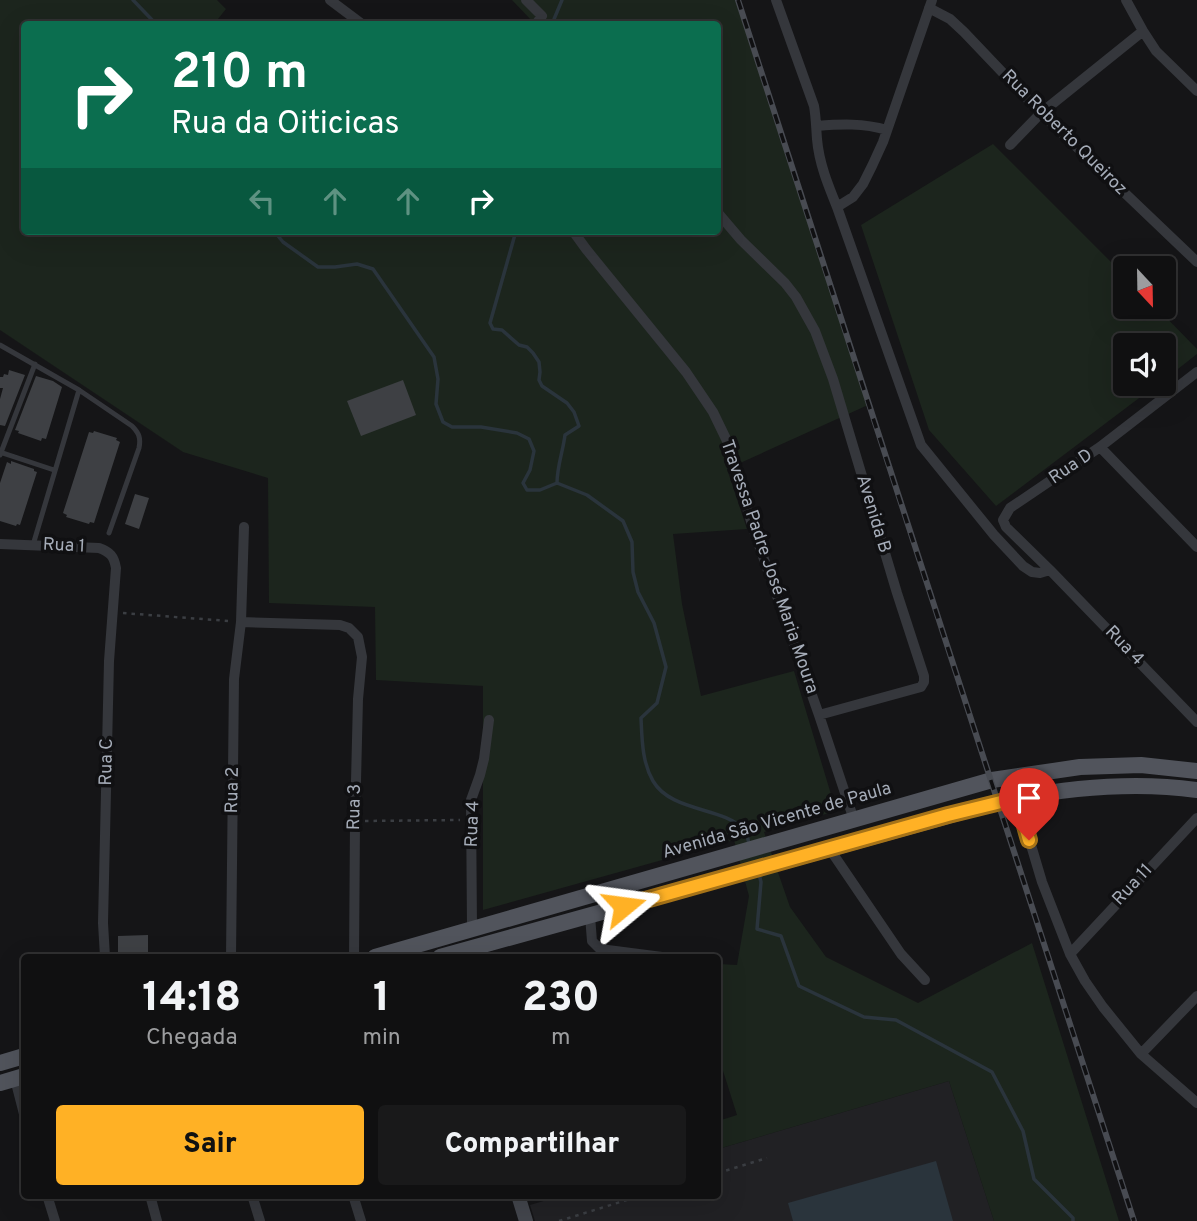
<!DOCTYPE html>
<html lang="pt">
<meta charset="utf-8">
<style>
:root{--surface:#101011;--page:#19191a;--text:#f1f3f6;--muted:#9c9d9f;--line:#303031;--accent:#ffb125}
body{margin:0;font-family:Overpass,sans-serif;background:var(--page);color:var(--text);height:100vh;display:flex;flex-direction:column;font-size:26px;white-space:nowrap}
*{box-sizing:border-box;margin:0}
p{font-size:23px;color:var(--muted)}
.icon{flex:none;width:38px;height:38px;fill:none;stroke:currentColor;stroke-width:2;stroke-linecap:round;stroke-linejoin:round}
.map{position:relative;flex:1;overflow:hidden}
.drawer{position:absolute;left:21px;top:954px;width:700px;height:245px;display:flex;flex-direction:column;background:var(--surface);border-radius:7px;box-shadow:0 7px 28px #0002,0 0 0 2px var(--line)}
.drawer>*{flex:none}
.banner{position:absolute;left:21px;top:21px;width:700px;height:214px;border-radius:7px;box-shadow:0 7px 28px #0002,0 0 0 2px var(--line);background:#0b6e4f;color:#fff;overflow:hidden}
.needle{width:46px;rotate:158deg}
.fabs{position:absolute;left:1113px;top:256px;display:grid;gap:14px}
.fabs a{display:grid;place-items:center;width:63px;height:63px;border-radius:7px;background:var(--surface);box-shadow:0 7px 28px #0002,0 0 0 2px var(--line);font-size:35px}
.pin{position:absolute;display:grid;place-items:center;width:60px;height:60px;color:#fff;margin:-72px -30px;border-radius:50% 50% 50% 0;rotate:-45deg;box-shadow:0 0 7px #0007}
.pin .icon{rotate:45deg}
.me{position:absolute;width:77px;margin:-38px;rotate:74deg;stroke-linejoin:round;filter:drop-shadow(0 0 5px #0008)}
.turn{display:flex;align-items:center;gap:24px;height:147px;padding:0 35px;font-size:32px}
.turn .icon{width:91px;height:91px;stroke-width:2.5}
.turn b{display:block;font-size:49px;line-height:60px}
.lanes{display:flex;align-items:center;height:66px;padding:0 35px;background:#0003;justify-content:center;gap:35px;direction:ltr}
.lanes .off{opacity:.35}
.eta{display:flex;justify-content:space-evenly;align-items:center;height:119px;text-align:center}
.eta b{font-size:42px;font-weight:800;line-height:49px}
.button{display:flex;gap:14px;margin-top:auto;padding:14px 35px}
.button a{flex:1;height:80px;border-radius:7px;background:var(--accent);color:#111;font-size:28px;font-weight:800;line-height:80px;text-align:center}
.button a+a{background:var(--page);color:var(--text)}
.map>svg:first-child{display:block}
</style>
<div class="map">
<svg width="1197" height="1221" viewBox="0 0 1197 1221">
<rect width="100%" height="100%" fill="#151517"/>
<path fill="#212124" d="M949,1081L994,1221H535L530,1205L564,1195H718V1149Z"/>
<path fill="#1c251d" d="M0,0H217L226,9L214,24H24V231H718V24H530L532,21L512,0H738L868,405L727,469L747,529L673,534L682,604L701,696L794,671L836,811L764,832L790,907L826,957L918,1003L1032,943L1119,1221H994L949,1081L718,1149V1121L737,1115L718,1055V964L737,965L749,896L734,840L483,910V686L376,680L375,607L269,603L268,478L183,452L0,330Z
M993,144L1125,276V306H1155L1197,349V354L1164,380V345H1125V383H1159L996,506L929,430L861,225Z"/>
<path fill="#2a343c" d="M936,1161L953,1221H793L788,1203Z"/>
<g fill="none" stroke-linecap="round" stroke-linejoin="round">
<path stroke="#2a343c" stroke-width="3.5" d="M133,0L156,24
M552,24L562,0
M274,231L283,242L318,267H335L357,264L373,269L434,357L438,379L436,404L443,422L452,427H481L517,433L529,439L534,451L530,470L523,483L527,490H540L557,483L587,495L623,521L632,542L633,572L638,592L654,623L666,667L657,703L641,718C642,739 642,762 653,781C671,812 723,807 743,829C747,832 748,839 749,844
M516,231L490,323L493,329L502,330L519,345L527,347L533,353L539,362L540,372L539,380L542,386L567,403L574,412L579,426L565,435C563,451 557,467 557,483
M759,874L761,882L757,929L781,936L799,986L864,1017L896,1020L992,1072L1023,1131L1034,1179L1073,1218V1221"/>
</g>
<path fill="#3e4044" d="M9,370L25,375L5,426L0,425V399L3,388H0V377H3L4,374L8,375Z
M36,376L53,381L62,387L46,439L42,438L41,441L18,433L19,431L15,430Z
M403,380L416,415L361,436L347,401Z
M94,431L117,438L116,440L120,442L94,523L90,522L89,524L66,517L67,515L63,513L89,432L93,433Z
M11,461L34,469V471L37,472L20,525L17,524L16,526L0,521V483L7,462L11,464Z
M135,494L149,498L139,529L125,524Z
M148,935V957H118V936Z"/>
<g fill="none" stroke-linecap="round" stroke-linejoin="round">
<path stroke="#3b3e43" stroke-width="2.5" stroke-dasharray="3.5 5" stroke-linecap="butt" d="M123,613L228,621
M365,821L460,820
M718,1173L767,1158
M559,1221L643,1195"/>
<path stroke="#35373c" stroke-width="5" d="M0,345L79,390L132,426C139,433 141,438 139,448L109,533
M0,452L54,470
M0,455L35,364
M33,545L79,390"/>
<path stroke="#35373c" stroke-width="10" d="M330,0L362,24
M526,0L542,16L536,24
M776,0L814,106C816,117 816,127 817,139C819,163 828,185 837,207L921,445L994,535L1023,566L1032,572L1040,573L1050,570
M1126,0L1143,31L1156,51L1197,91
M929,8L950,19L964,32L1041,113L1197,262
M817,126C841,124 863,123 887,130
M1010,145L1041,113L1143,31
M837,207L853,197L863,184L872,166L883,142L932,0
M718,213L741,240L785,283L796,297L815,331L833,379L897,593L924,676V682L921,687L819,715
M573,231L586,249L686,372L713,412L728,443L753,528L819,715L854,820
M1197,372L1100,447L1010,508L1003,520L1006,527L1050,570L1197,722
M1100,447L1197,547
M0,544L99,548C110,552 114,556 116,568L109,661L103,923L105,957
M241,622L340,625L349,628L358,637L362,657L358,699L355,822L354,957
M1017,798L1042,882L1070,954L1085,981L1103,1007L1141,1054L1197,1103
M829,848L901,954L925,980
M590,916L592,941L600,949L662,957
M472,929L471,800L480,775L484,759L489,720
M1070,954L1197,818
M231,957L234,679L241,622L244,527
M1141,1054L1197,996
M15,1079L24,1114
M47,1195L55,1221
M150,1195L157,1221
M252,1195L260,1221
M353,1195L361,1221"/>
<path stroke="#43464d" stroke-width="14" d="M518,1195L526,1221"/>
<path stroke="#51545c" stroke-width="16" d="M375,957L992,780L1080,767L1141,765L1197,771
M440,957L998,802C1063,788 1131,781 1197,790
M0,1063L24,1056
M0,1083L24,1076"/>
<g stroke="#484b52" stroke-width="6">
<path id="rail" d="M738,0C869,407 1002,814 1134,1221"/>
</g>
<use href="#rail" stroke="#101012" stroke-width="3.5" stroke-dasharray="10" stroke-linecap="butt"/>
</g>
<g fill="none" stroke-linecap="round" stroke-linejoin="round">
<g stroke="#a67318" stroke-width="18">
<path id="route" d="M624,906L948,815L1017,798L1029,840"/>
</g>
<use href="#route" stroke="#ffb125" stroke-width="12"/>
</g>
<g text-anchor="middle" dominant-baseline="central" stroke-width="7" stroke-linejoin="round" paint-order="stroke">
<g font-size="18" fill="#a5acb8" stroke="#101012">
<text transform="translate(1064 133) rotate(45)">Rua Roberto Queiroz</text>
<text transform="translate(1071 467) rotate(-34)">Rua D</text>
<text transform="translate(873 514) rotate(73)">Avenida B</text>
<text transform="translate(64 546) rotate(3)">Rua 1</text>
<text transform="translate(769 567) rotate(71)">Travessa Padre José Maria Moura</text>
<text transform="translate(1124 646) rotate(46)">Rua 4</text>
<text transform="translate(107 762) rotate(-89)">Rua C</text>
<text transform="translate(233 790) rotate(-89)">Rua 2</text>
<text transform="translate(355 807) rotate(-89)">Rua 3</text>
<text transform="translate(777 821) rotate(-16)">Avenida São Vicente de Paula</text>
<text transform="translate(473 824) rotate(-88)">Rua 4</text>
<text transform="translate(1133 885) rotate(-47)">Rua 11</text>
</g>
</g>
</svg>
<div class="fabs">
<a><svg class="needle" viewBox="-14 -14 28 28"><path d="M0-13l5 13h-10z" fill="#e53935"/><path d="M0 13l5-13h-10z" fill="#9c9d9f"/></svg></a>
<a><svg class="icon" aria-label="sound" viewBox="0 0 24 24"><path d="M4 9h4l5-4v14l-5-4H4zM17 9q2 3 0 6"/></svg></a>
</div>
<div class="pin" style="left:1029px;top:840px;background:#d93025"><svg class="icon" aria-label="arrive" viewBox="0 0 24 24"><path d="M6 21V4h12l-3 4 3 4H6"/></svg></div>
<svg class="me" style="left:624px;top:906px" viewBox="-20 -20 40 40"><path d="M0-17L14 15 0 8-14 15z" fill="#ffb125" stroke="#fff" stroke-width="4"/></svg>
<div class="banner">
<div class="turn"><svg class="icon" aria-label="right" viewBox="0 0 24 24"><path d="M7 20v-9h11M14 6l5 5-5 5"/></svg><div><b>210 m</b>Rua da Oiticicas</div></div>
<div class="lanes"><svg class="icon off" aria-label="left" viewBox="0 0 24 24"><path d="M17 20v-9H6M10 6l-5 5 5 5"/></svg><svg class="icon off" aria-label="ahead" viewBox="0 0 24 24"><path d="M12 20V5M6 11l6-6 6 6"/></svg><svg class="icon off" aria-label="ahead" viewBox="0 0 24 24"><path d="M12 20V5M6 11l6-6 6 6"/></svg><svg class="icon" aria-label="right" viewBox="0 0 24 24"><path d="M7 20v-9h11M14 6l5 5-5 5"/></svg></div>
</div>
<section class="drawer">
<div class="eta">
<div><b>14:18</b><p>Chegada</p></div>
<div><b>1</b><p>min</p></div>
<div><b>230</b><p>m</p></div>
</div>
<div class="button"><a>Sair</a><a>Compartilhar</a></div>
</section>
</div>
